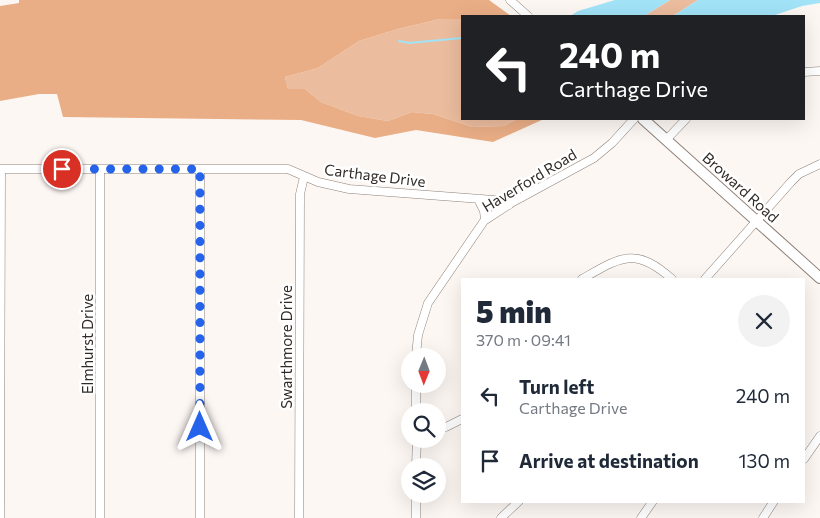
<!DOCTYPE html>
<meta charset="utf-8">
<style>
:root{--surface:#fff;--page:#f2f2f3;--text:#1f2937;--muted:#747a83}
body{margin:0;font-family:Commissioner,sans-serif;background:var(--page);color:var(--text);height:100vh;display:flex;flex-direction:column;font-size:19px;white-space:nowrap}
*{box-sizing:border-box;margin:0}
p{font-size:16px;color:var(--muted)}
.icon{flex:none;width:28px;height:28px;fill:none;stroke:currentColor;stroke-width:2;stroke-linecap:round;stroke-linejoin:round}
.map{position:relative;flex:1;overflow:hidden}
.details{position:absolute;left:461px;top:278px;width:344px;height:225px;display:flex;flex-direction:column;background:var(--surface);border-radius:0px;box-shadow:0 5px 20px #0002}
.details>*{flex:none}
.hud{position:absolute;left:461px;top:15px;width:344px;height:105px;border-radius:0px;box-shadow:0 5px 20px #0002;background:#202124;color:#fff;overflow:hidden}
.needle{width:32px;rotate:181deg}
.fabs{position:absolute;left:401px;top:348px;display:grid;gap:10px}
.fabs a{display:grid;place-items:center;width:45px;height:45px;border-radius:50%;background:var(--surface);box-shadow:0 5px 20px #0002;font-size:25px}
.pin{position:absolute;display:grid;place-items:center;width:42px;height:42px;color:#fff;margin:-21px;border:2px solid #fff;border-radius:50%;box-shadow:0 1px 5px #0007}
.me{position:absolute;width:55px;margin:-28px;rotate:0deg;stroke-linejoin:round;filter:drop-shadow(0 0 4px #0008)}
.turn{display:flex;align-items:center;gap:18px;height:105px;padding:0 15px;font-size:22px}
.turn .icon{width:65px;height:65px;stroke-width:2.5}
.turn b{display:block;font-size:35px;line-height:42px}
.round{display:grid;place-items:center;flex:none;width:52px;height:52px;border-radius:26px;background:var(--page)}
.overview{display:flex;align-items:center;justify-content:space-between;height:85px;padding:0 15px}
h1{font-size:30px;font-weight:800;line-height:38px}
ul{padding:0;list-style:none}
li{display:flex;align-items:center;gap:15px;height:65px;padding:0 15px}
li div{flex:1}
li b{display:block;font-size:19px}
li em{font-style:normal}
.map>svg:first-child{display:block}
</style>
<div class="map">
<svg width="820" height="518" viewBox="0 0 820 518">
<rect width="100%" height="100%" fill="#fdf7f4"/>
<path fill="#ebbc9e" d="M670,0H698L673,16H644Z
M440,19H462V119H517L504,126L472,127L433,114L412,112L388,121L358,116L321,102L305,89H288L285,77L318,68L359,41L398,29Z"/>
<path fill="#eaae86" d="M19,0H489L511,16H462V19H440L398,29L359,41L318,68L285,77L288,89H305L321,102L358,116L388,121L412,112L433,114L472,127L504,126L517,119H544L493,142L416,130L375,138L301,120L63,117L57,94H39L0,101V6L19,3Z"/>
<path fill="#a2e3f7" d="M615,0H670L644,16H570L578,11Z
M698,0H820V3L802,6L772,16H673Z"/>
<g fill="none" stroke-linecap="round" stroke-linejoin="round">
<path stroke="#a2e3f7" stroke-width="2" d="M399,41L409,43L462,38"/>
<g stroke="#8e8179" stroke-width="9">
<path id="minor" d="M510,0L528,16
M804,72L820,71
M666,140L686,119
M0,169H288L318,182L349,189L494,200L502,201L509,205
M478,199L484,211L485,220
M582,279C621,257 635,246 672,279
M705,279L791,182L799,174L820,164
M416,356L418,335L428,303L484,221L513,202L594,158L612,143L634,119
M416,384V411
M438,429L446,427L462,419
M804,459L820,436
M416,466L417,439
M0,518L1,169
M100,518V169
M200,518V169
M299,518L300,194L304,177
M416,518V494
M501,518L519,501
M641,518L653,501
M763,518L774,501"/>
</g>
<g stroke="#8e8179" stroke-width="12">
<path id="major" d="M643,119L820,278"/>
</g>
<use href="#minor" stroke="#fff" stroke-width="8"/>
<use href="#major" stroke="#fff" stroke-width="10"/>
</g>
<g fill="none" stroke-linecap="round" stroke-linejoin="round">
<path stroke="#2563eb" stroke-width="9" stroke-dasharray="0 16.2" d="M62,169H200V427"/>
</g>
<g text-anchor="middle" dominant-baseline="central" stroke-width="5" stroke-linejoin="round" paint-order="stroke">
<g font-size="15" fill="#312b28" stroke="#fff">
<text transform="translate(375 175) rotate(7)">Carthage Drive</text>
<text transform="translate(529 180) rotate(-31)">Haverford Road</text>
<text transform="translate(741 187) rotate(42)">Broward Road</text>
<text transform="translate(87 344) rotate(-90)">Elmhurst Drive</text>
<text transform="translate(286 347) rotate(-90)">Swarthmore Drive</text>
</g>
</g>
</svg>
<div class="fabs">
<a><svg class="needle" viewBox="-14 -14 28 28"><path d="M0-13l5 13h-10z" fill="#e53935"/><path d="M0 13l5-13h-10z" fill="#747a83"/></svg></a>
<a><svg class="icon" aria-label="search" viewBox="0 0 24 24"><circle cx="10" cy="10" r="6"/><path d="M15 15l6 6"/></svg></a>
<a><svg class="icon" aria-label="layers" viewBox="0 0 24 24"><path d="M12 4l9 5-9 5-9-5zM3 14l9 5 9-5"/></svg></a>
</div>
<div class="pin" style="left:62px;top:169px;background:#d93025"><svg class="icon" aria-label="arrive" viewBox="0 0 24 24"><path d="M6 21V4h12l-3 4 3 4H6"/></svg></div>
<svg class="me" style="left:200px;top:427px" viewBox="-20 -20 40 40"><path d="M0-17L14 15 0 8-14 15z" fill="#2563eb" stroke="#fff" stroke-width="4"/></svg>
<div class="hud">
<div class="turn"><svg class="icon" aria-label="left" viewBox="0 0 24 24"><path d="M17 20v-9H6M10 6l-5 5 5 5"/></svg><div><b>240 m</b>Carthage Drive</div></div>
</div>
<section class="details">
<div class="overview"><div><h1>5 min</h1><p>370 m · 09:41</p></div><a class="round"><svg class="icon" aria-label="close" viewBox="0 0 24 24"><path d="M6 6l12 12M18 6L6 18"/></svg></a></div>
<ul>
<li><svg class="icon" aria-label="left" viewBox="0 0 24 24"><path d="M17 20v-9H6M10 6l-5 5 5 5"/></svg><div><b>Turn left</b><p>Carthage Drive</p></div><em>240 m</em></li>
<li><svg class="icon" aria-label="arrive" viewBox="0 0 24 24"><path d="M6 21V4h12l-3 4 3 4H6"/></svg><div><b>Arrive at destination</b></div><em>130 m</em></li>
</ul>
</section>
</div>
